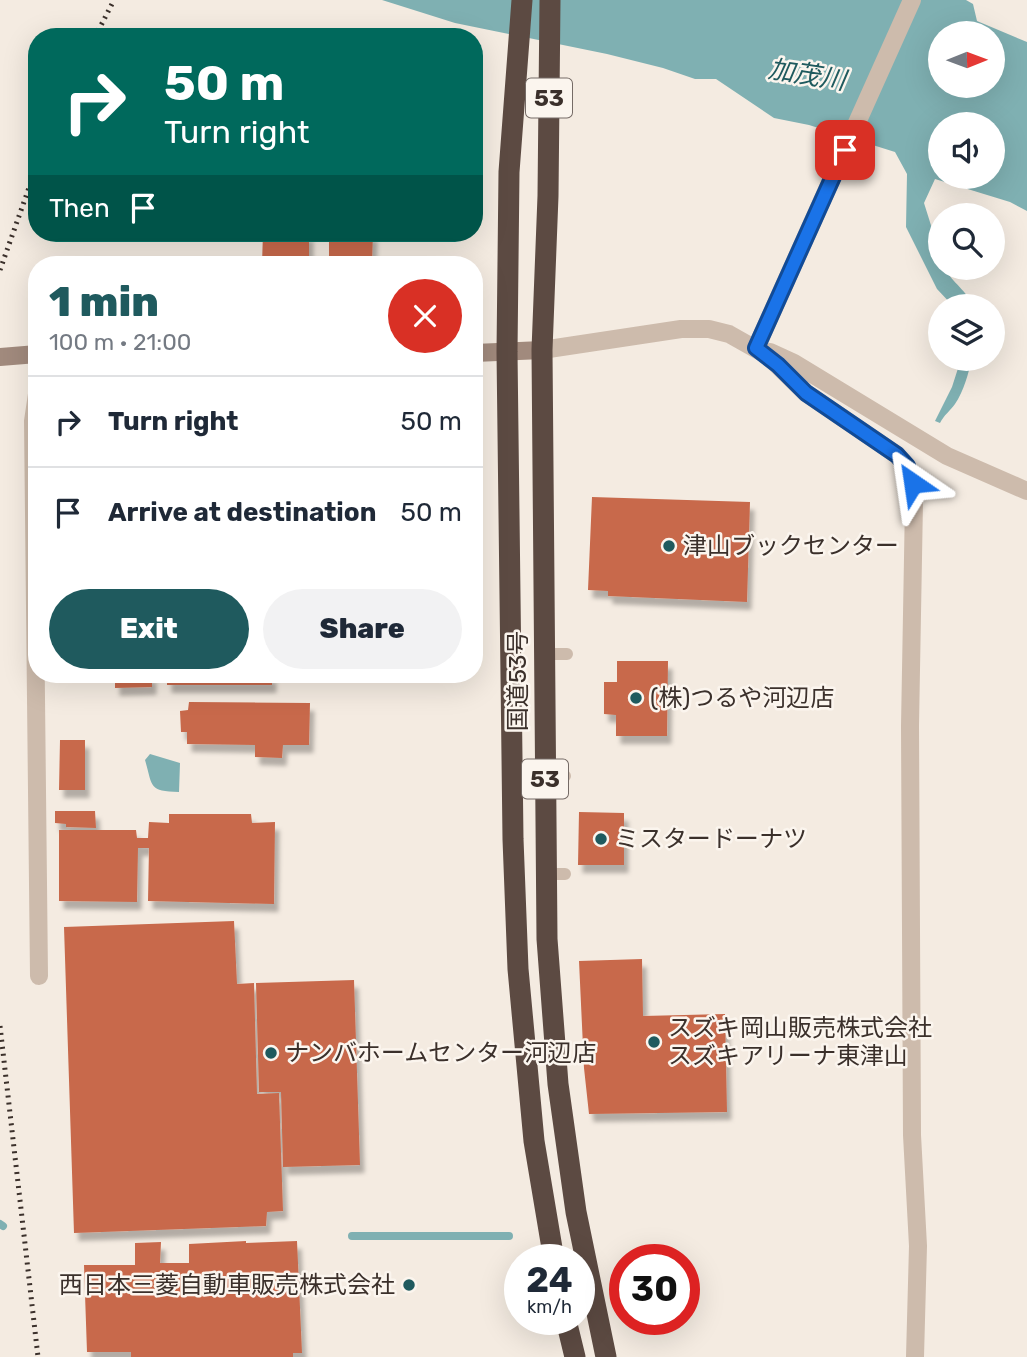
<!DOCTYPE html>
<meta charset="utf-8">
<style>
:root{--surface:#fff;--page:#f2f2f3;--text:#1f2937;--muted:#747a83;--line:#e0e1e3;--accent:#1f5a5e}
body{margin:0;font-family:Rubik,"Noto Sans JP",sans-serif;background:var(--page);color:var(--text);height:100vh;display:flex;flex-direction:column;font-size:26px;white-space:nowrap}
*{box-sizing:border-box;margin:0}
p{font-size:23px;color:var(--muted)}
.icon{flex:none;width:38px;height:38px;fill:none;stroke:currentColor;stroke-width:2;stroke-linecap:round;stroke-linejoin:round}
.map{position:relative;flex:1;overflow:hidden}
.panel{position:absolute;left:28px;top:256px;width:455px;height:427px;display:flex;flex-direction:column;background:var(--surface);border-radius:28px;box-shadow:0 7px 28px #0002}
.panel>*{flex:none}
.hud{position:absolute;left:28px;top:28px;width:455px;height:214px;border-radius:28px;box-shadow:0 7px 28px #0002;background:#00695c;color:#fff;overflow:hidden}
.needle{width:46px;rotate:89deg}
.buttons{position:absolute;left:928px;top:21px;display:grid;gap:14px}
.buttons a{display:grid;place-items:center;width:77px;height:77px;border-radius:50%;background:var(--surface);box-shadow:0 7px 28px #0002;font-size:35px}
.speed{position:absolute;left:504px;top:1244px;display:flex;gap:14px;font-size:35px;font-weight:700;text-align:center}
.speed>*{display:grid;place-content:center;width:91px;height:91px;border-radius:50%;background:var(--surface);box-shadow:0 7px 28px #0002;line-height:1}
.speed small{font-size:18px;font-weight:400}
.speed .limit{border:10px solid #d22;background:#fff;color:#111}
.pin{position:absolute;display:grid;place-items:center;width:60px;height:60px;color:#fff;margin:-30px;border-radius:14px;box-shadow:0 4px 10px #0006}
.me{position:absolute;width:77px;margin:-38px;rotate:328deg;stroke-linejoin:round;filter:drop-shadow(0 0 5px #0008)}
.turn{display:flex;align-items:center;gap:24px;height:147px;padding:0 21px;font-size:32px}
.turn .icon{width:91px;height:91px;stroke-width:2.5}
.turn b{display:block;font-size:49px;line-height:60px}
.then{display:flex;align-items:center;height:66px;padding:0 21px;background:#0003;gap:14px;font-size:26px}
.round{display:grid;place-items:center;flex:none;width:74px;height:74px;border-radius:37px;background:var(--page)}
.headline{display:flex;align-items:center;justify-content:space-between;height:119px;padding:0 21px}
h1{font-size:42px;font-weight:800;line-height:52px;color:var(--accent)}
.cta{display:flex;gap:14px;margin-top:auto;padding:14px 21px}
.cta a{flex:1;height:80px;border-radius:42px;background:var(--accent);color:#fff;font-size:28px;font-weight:800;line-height:80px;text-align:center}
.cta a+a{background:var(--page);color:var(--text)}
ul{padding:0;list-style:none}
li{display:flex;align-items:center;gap:21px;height:91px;padding:0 21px;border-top:2px solid var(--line)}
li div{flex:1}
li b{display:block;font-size:26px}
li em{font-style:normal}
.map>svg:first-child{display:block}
</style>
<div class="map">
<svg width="1027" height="1357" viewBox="0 0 1027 1357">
<defs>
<filter id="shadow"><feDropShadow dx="4.5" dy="8" stdDeviation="2" flood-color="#0004"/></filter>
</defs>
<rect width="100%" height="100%" fill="#f4ebe1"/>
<path fill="#7fb0b2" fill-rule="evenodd" d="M382,0H966L973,4L977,21L1027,42V211L1010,202L935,179L924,203L940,254V268H945C952,283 968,291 972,306H953L937,289L906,227L907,174L895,152L809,125L774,118L716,79H695L663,68L607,54L455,23ZM940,33H992V86H940ZM940,124H992V177H940Z
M961,359H972C968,374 964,391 955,404C950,411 944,415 940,423L935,421L952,387Z
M150,754L180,763L179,792C148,791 153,787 145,760Z"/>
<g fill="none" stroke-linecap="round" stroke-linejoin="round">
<path stroke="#7fb0b2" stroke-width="8" d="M0,1224L3,1226
M352,1236H509"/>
</g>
<path fill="#c8694b" filter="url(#shadow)" d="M263,233H309V264H262Z
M329,233H373L372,264H329Z
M592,497L750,502L747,602L608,596V591L588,590Z
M617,661H668L667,736H616V715L604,714V682H617Z
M115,674H152V687L115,688Z
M167,674H272V685H167Z
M189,702L310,703L309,745H283L282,758L255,757V745L187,744V732H181L180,711L188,710Z
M60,740H85V790H59Z
M55,811H95L96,828L66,827V824L55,823Z
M579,812L624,813V865H578Z
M169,814H251L252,823L275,822L274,904L148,901L149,848H138L137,902L59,901V830H136L137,838H148L149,822L169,823Z
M234,921L237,984L254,983L257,1094L279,1093L283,1211L267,1212L266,1226L74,1233L64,927Z
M642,959L643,1016L725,1014L727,1112L589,1114L584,1068L579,961Z
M354,980L360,1165L283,1167L281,1092H259L256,983Z
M246,1241V1243L297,1241L302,1353H293V1357H131V1352H87L84,1265H135V1243L161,1242L160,1263H189V1244Z"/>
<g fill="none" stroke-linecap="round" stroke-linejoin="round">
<path stroke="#cdbbac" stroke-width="12" d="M544,654H567
M545,776H565
M546,874H565"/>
<path stroke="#cdbbac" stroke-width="18" d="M756,348L912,0
M542,350L681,329H709L729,334L768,356L806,393L897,455L911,474L914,502L910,726L912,1135L918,1246L915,1357
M770,352L794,363L947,456L1027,491
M37,394L33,421L39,976"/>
<path stroke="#a18a7d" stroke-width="18" d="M474,353L542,350
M0,357L37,354"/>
<path stroke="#5c4a42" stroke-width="21" d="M522,0L509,172L507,352L513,839L518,969L534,1141L554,1260
M550,0L548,196L542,350L547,939L558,1084L576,1212L606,1357
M566,1320L575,1357"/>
<path stroke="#3b302b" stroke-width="5" stroke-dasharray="2 5" stroke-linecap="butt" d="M95,37L114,0
M0,270L37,165
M0,1026L38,1357"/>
</g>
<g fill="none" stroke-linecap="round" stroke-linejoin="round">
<g stroke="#114b97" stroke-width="18">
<path id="route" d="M845,150L756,348L778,365L806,393L897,455L907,466L913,483"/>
</g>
<use href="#route" stroke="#1a73e8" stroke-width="12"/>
</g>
<g fill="#1f5a5e" stroke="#fbf5ee" stroke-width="2.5">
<circle cx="669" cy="546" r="7"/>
<circle cx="636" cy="698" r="7"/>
<circle cx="601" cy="839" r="7"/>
<circle cx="654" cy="1042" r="7"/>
<circle cx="271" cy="1053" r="7"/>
<circle cx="409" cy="1285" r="7"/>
</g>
<g text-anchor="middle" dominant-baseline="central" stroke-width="5" stroke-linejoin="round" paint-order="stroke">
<g fill="#fbf5ee" stroke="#756b66" stroke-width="2">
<rect x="526" y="78.5" width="46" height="39" rx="5"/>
<rect x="522" y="759.5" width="46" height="39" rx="5"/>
</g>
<g font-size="23" font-weight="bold" fill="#3b302b">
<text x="549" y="98">53</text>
<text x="545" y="779">53</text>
</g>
<g font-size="24" fill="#3b302b" stroke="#fbf5ee" text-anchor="start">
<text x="683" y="546">津山ブックセンター</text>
<text x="650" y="698">(株)つるや河辺店</text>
<text x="615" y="839">ミスタードーナツ</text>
<text x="668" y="1028">スズキ岡山販売株式会社<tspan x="668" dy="28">スズキアリーナ東津山</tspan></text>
<text x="285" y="1053">ナンバホームセンター河辺店</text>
<text x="395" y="1285" text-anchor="end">西日本三菱自動車販売株式会社</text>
</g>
<g font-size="24" fill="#3b302b" stroke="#fbf5ee">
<text transform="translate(518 681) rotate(-90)">国道53号</text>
</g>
<g font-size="26" font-style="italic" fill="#1f5a5e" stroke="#fbf5ee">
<text transform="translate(807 75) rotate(9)">加茂川</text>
</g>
</g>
</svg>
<div class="buttons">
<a><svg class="needle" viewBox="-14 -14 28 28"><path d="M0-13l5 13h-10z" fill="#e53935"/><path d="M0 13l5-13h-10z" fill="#747a83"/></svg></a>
<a><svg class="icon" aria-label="sound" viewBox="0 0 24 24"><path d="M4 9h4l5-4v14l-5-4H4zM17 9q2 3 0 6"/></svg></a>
<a><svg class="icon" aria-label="search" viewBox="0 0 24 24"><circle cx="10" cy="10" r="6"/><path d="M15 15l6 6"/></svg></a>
<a><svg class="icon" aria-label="layers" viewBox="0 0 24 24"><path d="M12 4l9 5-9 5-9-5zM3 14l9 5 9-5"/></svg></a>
</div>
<div class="speed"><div>24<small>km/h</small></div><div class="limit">30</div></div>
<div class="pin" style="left:845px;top:150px;background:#d93025"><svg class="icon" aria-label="arrive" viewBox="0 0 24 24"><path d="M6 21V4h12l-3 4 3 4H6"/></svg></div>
<svg class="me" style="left:913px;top:483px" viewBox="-20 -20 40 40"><path d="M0-17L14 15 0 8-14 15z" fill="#1a73e8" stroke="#fff" stroke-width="4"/></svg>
<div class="hud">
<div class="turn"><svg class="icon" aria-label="right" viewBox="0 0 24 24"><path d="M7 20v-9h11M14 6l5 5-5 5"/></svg><div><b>50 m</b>Turn right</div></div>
<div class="then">Then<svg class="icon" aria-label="arrive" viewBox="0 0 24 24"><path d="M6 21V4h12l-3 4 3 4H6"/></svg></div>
</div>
<section class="panel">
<div class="headline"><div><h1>1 min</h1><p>100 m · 21:00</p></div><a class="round" style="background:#d93025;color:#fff"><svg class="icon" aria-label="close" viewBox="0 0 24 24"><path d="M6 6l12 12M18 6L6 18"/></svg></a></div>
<ul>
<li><svg class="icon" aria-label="right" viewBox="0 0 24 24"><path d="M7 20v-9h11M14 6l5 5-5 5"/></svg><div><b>Turn right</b></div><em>50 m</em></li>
<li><svg class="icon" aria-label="arrive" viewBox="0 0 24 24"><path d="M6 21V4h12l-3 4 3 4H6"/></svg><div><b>Arrive at destination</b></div><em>50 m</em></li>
</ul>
<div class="cta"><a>Exit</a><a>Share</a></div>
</section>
</div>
